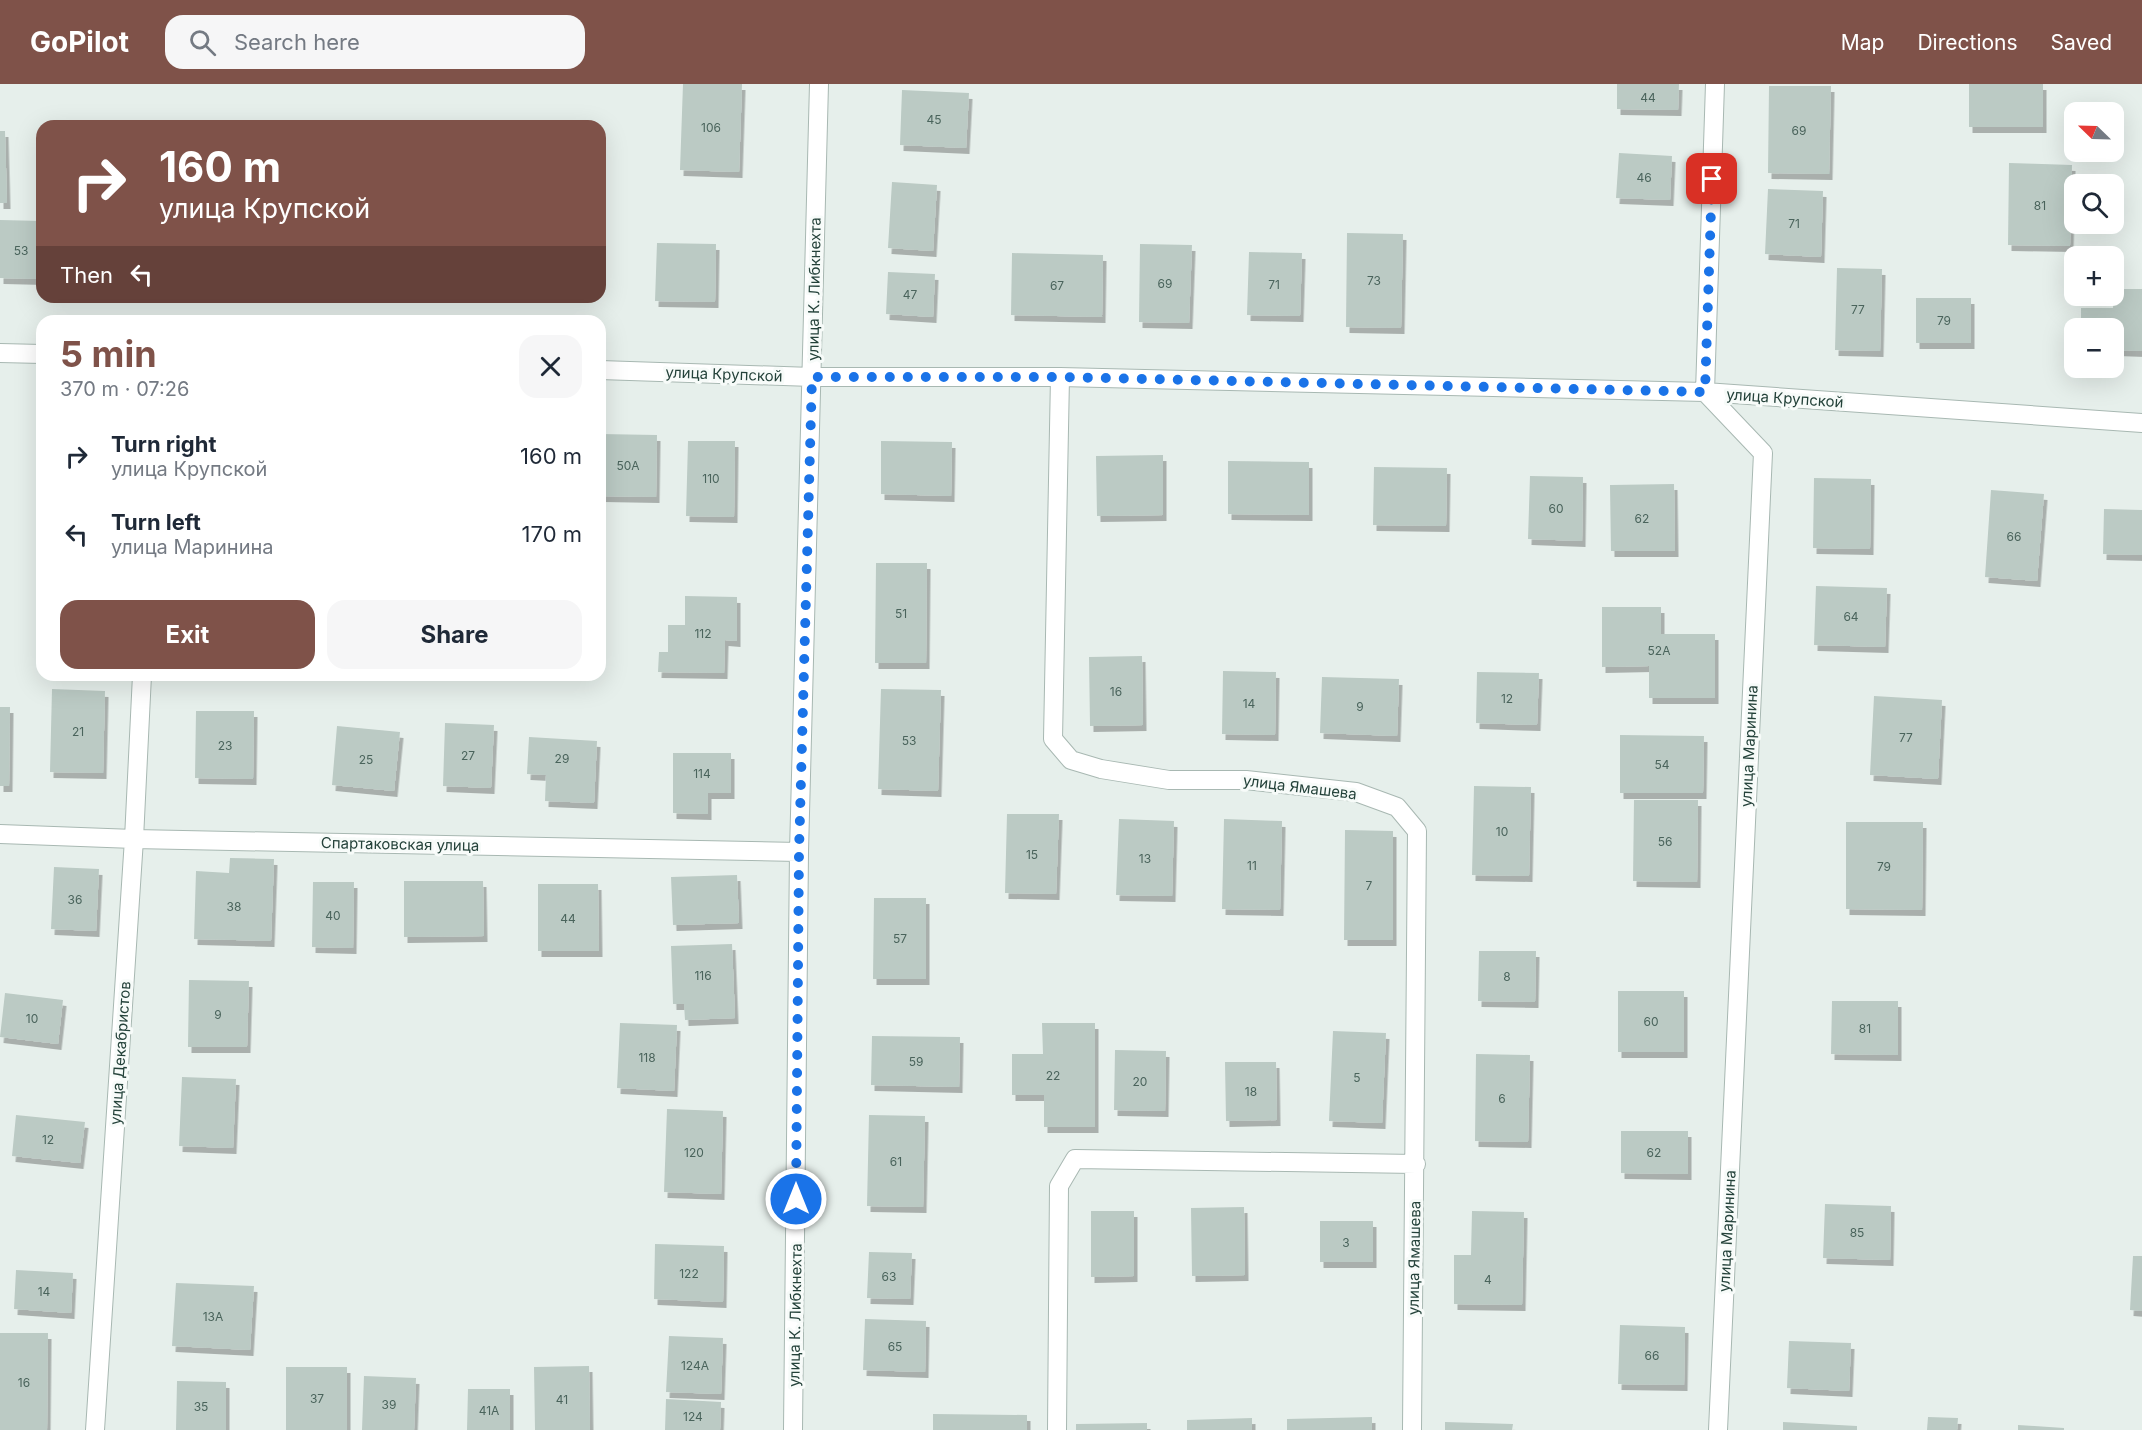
<!DOCTYPE html>
<meta charset="utf-8">
<style>
:root{--surface:#fff;--page:#f6f6f7;--text:#1f2937;--muted:#747a83;--accent:#7f5249}
body{margin:0;font-family:Inter,sans-serif;background:var(--page);color:var(--text);height:100vh;display:flex;flex-direction:column;font-size:22px;white-space:nowrap}
*{box-sizing:border-box;margin:0}
p{font-size:20px;color:var(--muted)}
.icon{flex:none;width:33px;height:33px;fill:none;stroke:currentColor;stroke-width:2;stroke-linecap:round;stroke-linejoin:round}
.map{position:relative;flex:1;overflow:hidden}
.sheet{position:absolute;left:36px;top:231px;width:570px;height:366px;display:flex;flex-direction:column;background:var(--surface);border-radius:18px;box-shadow:0 6px 24px #0002}
.sheet>*{flex:none}
.guide{position:absolute;left:36px;top:36px;width:570px;height:183px;border-radius:18px;box-shadow:0 6px 24px #0002;background:#7f5249;color:#fff;overflow:hidden}
.needle{width:39px;rotate:293deg}
.fabs{position:absolute;left:2064px;top:18px;display:grid;gap:12px}
.fabs a{display:grid;place-items:center;width:60px;height:60px;border-radius:12px;background:var(--surface);box-shadow:0 6px 24px #0002;font-size:30px}
.pin{position:absolute;display:grid;place-items:center;width:51px;height:51px;color:#fff;margin:-26px;border-radius:12px;box-shadow:0 3px 9px #0006}
.me{position:absolute;width:66px;margin:-33px;rotate:0deg;stroke-linejoin:round;filter:drop-shadow(0 0 4px #0008)}
.turn{display:flex;align-items:center;gap:21px;height:126px;padding:0 24px;font-size:27px}
.turn .icon{width:78px;height:78px;stroke-width:2.5}
.turn b{display:block;font-size:42px;line-height:51px}
.then{display:flex;align-items:center;height:57px;padding:0 24px;background:#0003;gap:12px;font-size:22px}
.round{display:grid;place-items:center;flex:none;width:63px;height:63px;border-radius:18px;background:var(--page)}
.headline{display:flex;align-items:center;justify-content:space-between;height:102px;padding:0 24px}
h1{font-size:36px;font-weight:700;line-height:45px;color:var(--accent)}
.button{display:flex;gap:12px;margin-top:auto;padding:12px 24px}
.button a{flex:1;height:69px;border-radius:18px;background:var(--accent);color:#fff;font-size:24px;font-weight:700;line-height:69px;text-align:center}
.button a+a{background:var(--page);color:var(--text)}
ul{padding:0;list-style:none}
li{display:flex;align-items:center;gap:18px;height:78px;padding:0 24px}
li div{flex:1}
li b{display:block;font-size:22px}
li em{font-style:normal}
header{display:flex;align-items:center;gap:36px;box-sizing:border-box;height:84px;padding:0 30px;background:var(--accent);color:#fff}
header strong{font-size:28px}
nav{display:flex;gap:33px;margin-inline-start:auto;font-size:21px}
.search{width:420px;height:54px;background:var(--page);display:flex;align-items:center;gap:15px;box-sizing:border-box;padding:0 21px;border-radius:18px;color:var(--muted);font-size:22px}
.map>svg:first-child{display:block}
</style>
<header>
<strong>GoPilot</strong>
<div class="search"><svg class="icon" aria-label="search" viewBox="0 0 24 24"><circle cx="10" cy="10" r="6"/><path d="M15 15l6 6"/></svg>Search here</div>
<nav><a>Map</a><a>Directions</a><a>Saved</a></nav>
</header>
<div class="map">
<svg width="2142" height="1346" viewBox="0 0 2142 1346">
<defs>
<filter id="shadow"><feDropShadow dx="3.5" dy="6" stdDeviation="0" flood-color="#0004"/></filter>
</defs>
<rect width="100%" height="100%" fill="#e6efeb"/>
<path fill="#bbcac4" filter="url(#shadow)" d="M683,0H742L739,88L680,86Z
M1617,0H1679L1678,26L1617,25Z
M1969,0H2043V43H1969Z
M1769,2H1831L1829,90L1768,89Z
M902,6L969,9L966,64L900,61Z
M0,47H5L7,119H0Z
M1619,69L1672,72L1670,116L1616,114Z
M2009,79L2072,81L2070,162L2008,161Z
M892,98L937,101L933,167L888,164Z
M1768,105L1823,107L1821,173L1765,170Z
M0,136L42,137V195L0,194Z
M1347,149L1403,150L1401,244L1346,243Z
M657,159L716,160L715,218L655,217Z
M1140,160L1192,161L1189,239L1139,238Z
M1249,168L1302,169L1300,232L1247,231Z
M1012,169L1103,171L1102,233L1011,231Z
M1837,184L1882,185L1880,267L1835,266Z
M888,188L935,190L933,233L886,230Z
M2114,205H2142V267L2114,266V244H2081V224H2113Z
M1916,214H1971V259H1916Z
M600,350L657,351L656,413L600,412Z
M688,357H735L734,433L686,432Z
M881,357L952,358L951,412L881,410Z
M1163,371V431L1097,432L1096,372Z
M1228,377L1309,378V431L1228,430Z
M1374,383L1447,384L1446,442L1373,441Z
M1530,392L1583,393L1582,457L1528,455Z
M1814,394L1871,395L1870,465L1813,464Z
M1674,400L1675,467H1611L1610,401Z
M1991,406L2044,410L2037,497L1985,493Z
M2104,425L2142,426V471L2103,470Z
M876,479H927L926,579H875Z
M1816,502L1887,504L1885,563L1814,561Z
M685,512L737,513V557L725,556L724,589L658,588L659,568H668V541H685Z
M1602,523H1661V550H1715V614H1649V582L1602,583Z
M1142,572L1143,641L1090,642L1089,573Z
M1223,587L1276,588L1275,651L1222,650Z
M1477,588L1539,589L1537,641L1476,639Z
M1322,593L1399,595L1397,652L1320,649Z
M52,605L105,607L103,689L50,688Z
M881,605L941,606L938,707L878,705Z
M1874,612L1942,616L1938,695L1870,691Z
M0,623H10L9,702H0Z
M196,627H254L253,695L195,694Z
M445,639L494,641L491,704L443,702Z
M337,642L400,648L394,707L332,701Z
M1620,651L1704,652L1703,709H1620Z
M529,653L597,657L594,719L545,717L546,691L527,690Z
M673,669H731V709H708V730L673,729Z
M1474,702L1531,703L1529,792L1472,791Z
M1634,716H1698L1697,798L1633,797Z
M1007,730H1059L1056,810L1005,809Z
M1119,735L1174,737L1172,812L1116,811Z
M1224,735L1282,737L1280,826L1222,825Z
M1846,738H1923L1922,826L1846,825Z
M1345,746L1393,747V856H1344Z
M230,774L274,775L271,857L194,855L196,787L229,789Z
M54,783L99,785L96,847L51,845Z
M737,791L739,839L673,841L671,793Z
M404,797H483L484,852L404,853Z
M313,798H354L353,864L312,863Z
M538,800H598L599,867H538Z
M874,814H926V895H873Z
M732,860L735,934L685,936L684,920H673L671,862Z
M1479,867H1536L1535,918L1478,917Z
M189,896L249,897L247,963H188Z
M1618,907H1684V968H1618Z
M5,909L63,916L58,960L0,953Z
M1832,917H1898V971L1831,970Z
M620,939L677,941L674,1007L617,1004Z
M1042,939H1095V1043H1044V1011H1012V970H1043Z
M1333,947L1386,949L1382,1039L1329,1037Z
M872,952L960,953L959,1003L871,1001Z
M1115,966L1166,967L1165,1027L1114,1026Z
M1476,970L1530,971L1528,1058L1475,1057Z
M1225,978H1276L1277,1036L1226,1037Z
M182,993L236,995L233,1064L179,1062Z
M667,1025L723,1027L721,1110L664,1108Z
M16,1031L85,1038L80,1079L12,1072Z
M869,1031L925,1032L923,1123L867,1122Z
M1621,1047H1688V1090L1621,1089Z
M1825,1120L1891,1122L1890,1176L1823,1174Z
M1244,1123L1245,1191L1192,1192L1191,1124Z
M1091,1127H1134V1192L1091,1193Z
M1472,1127L1524,1128L1522,1221L1454,1220V1171H1471Z
M1320,1137H1373V1178H1320Z
M655,1160L724,1162L723,1218L654,1215Z
M869,1168L912,1169L910,1215L867,1214Z
M2133,1172H2142V1227L2130,1226Z
M16,1186L73,1189L71,1229L14,1225Z
M176,1199L254,1202L250,1266L172,1262Z
M865,1235L926,1237L925,1288L863,1286Z
M1620,1241L1685,1243L1684,1301L1618,1300Z
M0,1249H48L47,1346H0Z
M669,1252L723,1254L721,1310L666,1308Z
M1789,1257L1851,1259L1849,1307L1787,1304Z
M589,1282L590,1346H535L534,1283Z
M286,1283H347V1346H286Z
M364,1292L416,1294L414,1346H362Z
M177,1297L226,1298V1346H176Z
M468,1305H510V1346H467Z
M666,1315L721,1318L720,1346H665Z
M933,1330L1027,1331V1346H933Z
M1372,1333V1346H1287V1335Z
M1928,1333L1958,1334L1957,1346H1927Z
M1252,1334V1346H1187V1336Z
M1445,1338L1513,1340L1512,1346H1445Z
M1783,1338L1857,1342V1346H1783Z
M1147,1339V1346H1076V1340Z
M2018,1341L2064,1344V1346H2018Z"/>
<g fill="none" stroke-linecap="round" stroke-linejoin="round">
<g stroke="#a8b8b2" stroke-width="20">
<path id="minor" d="M1715,0L1705,308L1763,369L1718,1346
M0,269L42,270
M600,286L812,293H1060L1705,308L2142,339
M1060,293L1053,655L1071,676L1101,685L1169,696H1246L1356,708L1397,723L1417,747L1412,1346
M0,750L134,755L799,768
M95,1346L134,755L142,591
M793,1346L799,768L819,0
M1057,1346L1059,1102L1075,1075L1416,1080"/>
</g>
<use href="#minor" stroke="#fff" stroke-width="18"/>
</g>
<g fill="none" stroke-linecap="round" stroke-linejoin="round">
<path stroke="#1a73e8" stroke-width="10" stroke-dasharray="0 18" d="M796,1115L799,768L812,293H1060L1705,308L1712,95"/>
</g>
<g text-anchor="middle" dominant-baseline="central" stroke-width="6" stroke-linejoin="round" paint-order="stroke">
<g font-size="12" fill="#4a645c">
<text x="1648" y="13">44</text>
<text x="934" y="35">45</text>
<text x="711" y="43">106</text>
<text x="1799" y="46">69</text>
<text x="1644" y="93">46</text>
<text x="2040" y="121">81</text>
<text x="1794" y="139">71</text>
<text x="21" y="166">53</text>
<text x="1374" y="196">73</text>
<text x="1165" y="199">69</text>
<text x="1274" y="200">71</text>
<text x="1057" y="201">67</text>
<text x="910" y="210">47</text>
<text x="1858" y="225">77</text>
<text x="1944" y="236">79</text>
<text x="628" y="381">50А</text>
<text x="711" y="394">110</text>
<text x="1556" y="424">60</text>
<text x="1642" y="434">62</text>
<text x="2014" y="452">66</text>
<text x="901" y="529">51</text>
<text x="1851" y="532">64</text>
<text x="703" y="549">112</text>
<text x="1659" y="566">52А</text>
<text x="1116" y="607">16</text>
<text x="1507" y="614">12</text>
<text x="1249" y="619">14</text>
<text x="1360" y="622">9</text>
<text x="78" y="647">21</text>
<text x="1906" y="653">77</text>
<text x="909" y="656">53</text>
<text x="225" y="661">23</text>
<text x="468" y="671">27</text>
<text x="562" y="674">29</text>
<text x="366" y="675">25</text>
<text x="1662" y="680">54</text>
<text x="702" y="689">114</text>
<text x="1502" y="747">10</text>
<text x="1665" y="757">56</text>
<text x="1032" y="770">15</text>
<text x="1145" y="774">13</text>
<text x="1252" y="781">11</text>
<text x="1884" y="782">79</text>
<text x="1369" y="801">7</text>
<text x="75" y="815">36</text>
<text x="234" y="822">38</text>
<text x="333" y="831">40</text>
<text x="568" y="834">44</text>
<text x="900" y="854">57</text>
<text x="703" y="891">116</text>
<text x="1507" y="892">8</text>
<text x="218" y="930">9</text>
<text x="32" y="934">10</text>
<text x="1651" y="937">60</text>
<text x="1865" y="944">81</text>
<text x="647" y="973">118</text>
<text x="916" y="977">59</text>
<text x="1053" y="991">22</text>
<text x="1357" y="993">5</text>
<text x="1140" y="997">20</text>
<text x="1251" y="1007">18</text>
<text x="1502" y="1014">6</text>
<text x="48" y="1055">12</text>
<text x="694" y="1068">120</text>
<text x="1654" y="1068">62</text>
<text x="896" y="1077">61</text>
<text x="1857" y="1148">85</text>
<text x="1346" y="1158">3</text>
<text x="689" y="1189">122</text>
<text x="889" y="1192">63</text>
<text x="1488" y="1195">4</text>
<text x="44" y="1207">14</text>
<text x="213" y="1232">13А</text>
<text x="895" y="1262">65</text>
<text x="1652" y="1271">66</text>
<text x="695" y="1281">124А</text>
<text x="24" y="1298">16</text>
<text x="317" y="1314">37</text>
<text x="562" y="1315">41</text>
<text x="389" y="1320">39</text>
<text x="201" y="1322">35</text>
<text x="489" y="1326">41А</text>
<text x="693" y="1332">124</text>
</g>
<g font-size="15" fill="#24423a" stroke="#f7fbf9">
<text transform="translate(814 205) rotate(-89)">улица К. Либкнехта</text>
<text transform="translate(724 290) rotate(2)">улица Крупской</text>
<text transform="translate(1785 314) rotate(4)">улица Крупской</text>
<text transform="translate(1749 662) rotate(-87)">улица Маринина</text>
<text transform="translate(1300 703) rotate(7)">улица Ямашева</text>
<text transform="translate(400 760) rotate(1)">Спартаковская улица</text>
<text transform="translate(120 969) rotate(-86)">улица Декабристов</text>
<text transform="translate(1727 1147) rotate(-87)">улица Маринина</text>
<text transform="translate(1414 1174) rotate(-89)">улица Ямашева</text>
<text transform="translate(795 1231) rotate(-89)">улица К. Либкнехта</text>
</g>
</g>
</svg>
<div class="fabs">
<a><svg class="needle" viewBox="-14 -14 28 28"><path d="M0-13l5 13h-10z" fill="#e53935"/><path d="M0 13l5-13h-10z" fill="#747a83"/></svg></a>
<a><svg class="icon" aria-label="search" viewBox="0 0 24 24"><circle cx="10" cy="10" r="6"/><path d="M15 15l6 6"/></svg></a>
<a>+</a>
<a>−</a>
</div>
<div class="pin" style="left:1712px;top:95px;background:#d93025"><svg class="icon" aria-label="arrive" viewBox="0 0 24 24"><path d="M6 21V4h12l-3 4 3 4H6"/></svg></div>
<svg class="me" style="left:796px;top:1115px" viewBox="-20 -20 40 40"><circle r="17" fill="#1a73e8" stroke="#fff" stroke-width="3"/><path d="M0-11L8 9 0 5-8 9z" fill="#fff"/></svg>
<div class="guide">
<div class="turn"><svg class="icon" aria-label="right" viewBox="0 0 24 24"><path d="M7 20v-9h11M14 6l5 5-5 5"/></svg><div><b>160 m</b>улица Крупской</div></div>
<div class="then">Then<svg class="icon" aria-label="left" viewBox="0 0 24 24"><path d="M17 20v-9H6M10 6l-5 5 5 5"/></svg></div>
</div>
<section class="sheet">
<div class="headline"><div><h1>5 min</h1><p>370 m · 07:26</p></div><a class="round"><svg class="icon" aria-label="close" viewBox="0 0 24 24"><path d="M6 6l12 12M18 6L6 18"/></svg></a></div>
<ul>
<li><svg class="icon" aria-label="right" viewBox="0 0 24 24"><path d="M7 20v-9h11M14 6l5 5-5 5"/></svg><div><b>Turn right</b><p>улица Крупской</p></div><em>160 m</em></li>
<li><svg class="icon" aria-label="left" viewBox="0 0 24 24"><path d="M17 20v-9H6M10 6l-5 5 5 5"/></svg><div><b>Turn left</b><p>улица Маринина</p></div><em>170 m</em></li>
</ul>
<div class="button"><a>Exit</a><a>Share</a></div>
</section>
</div>
